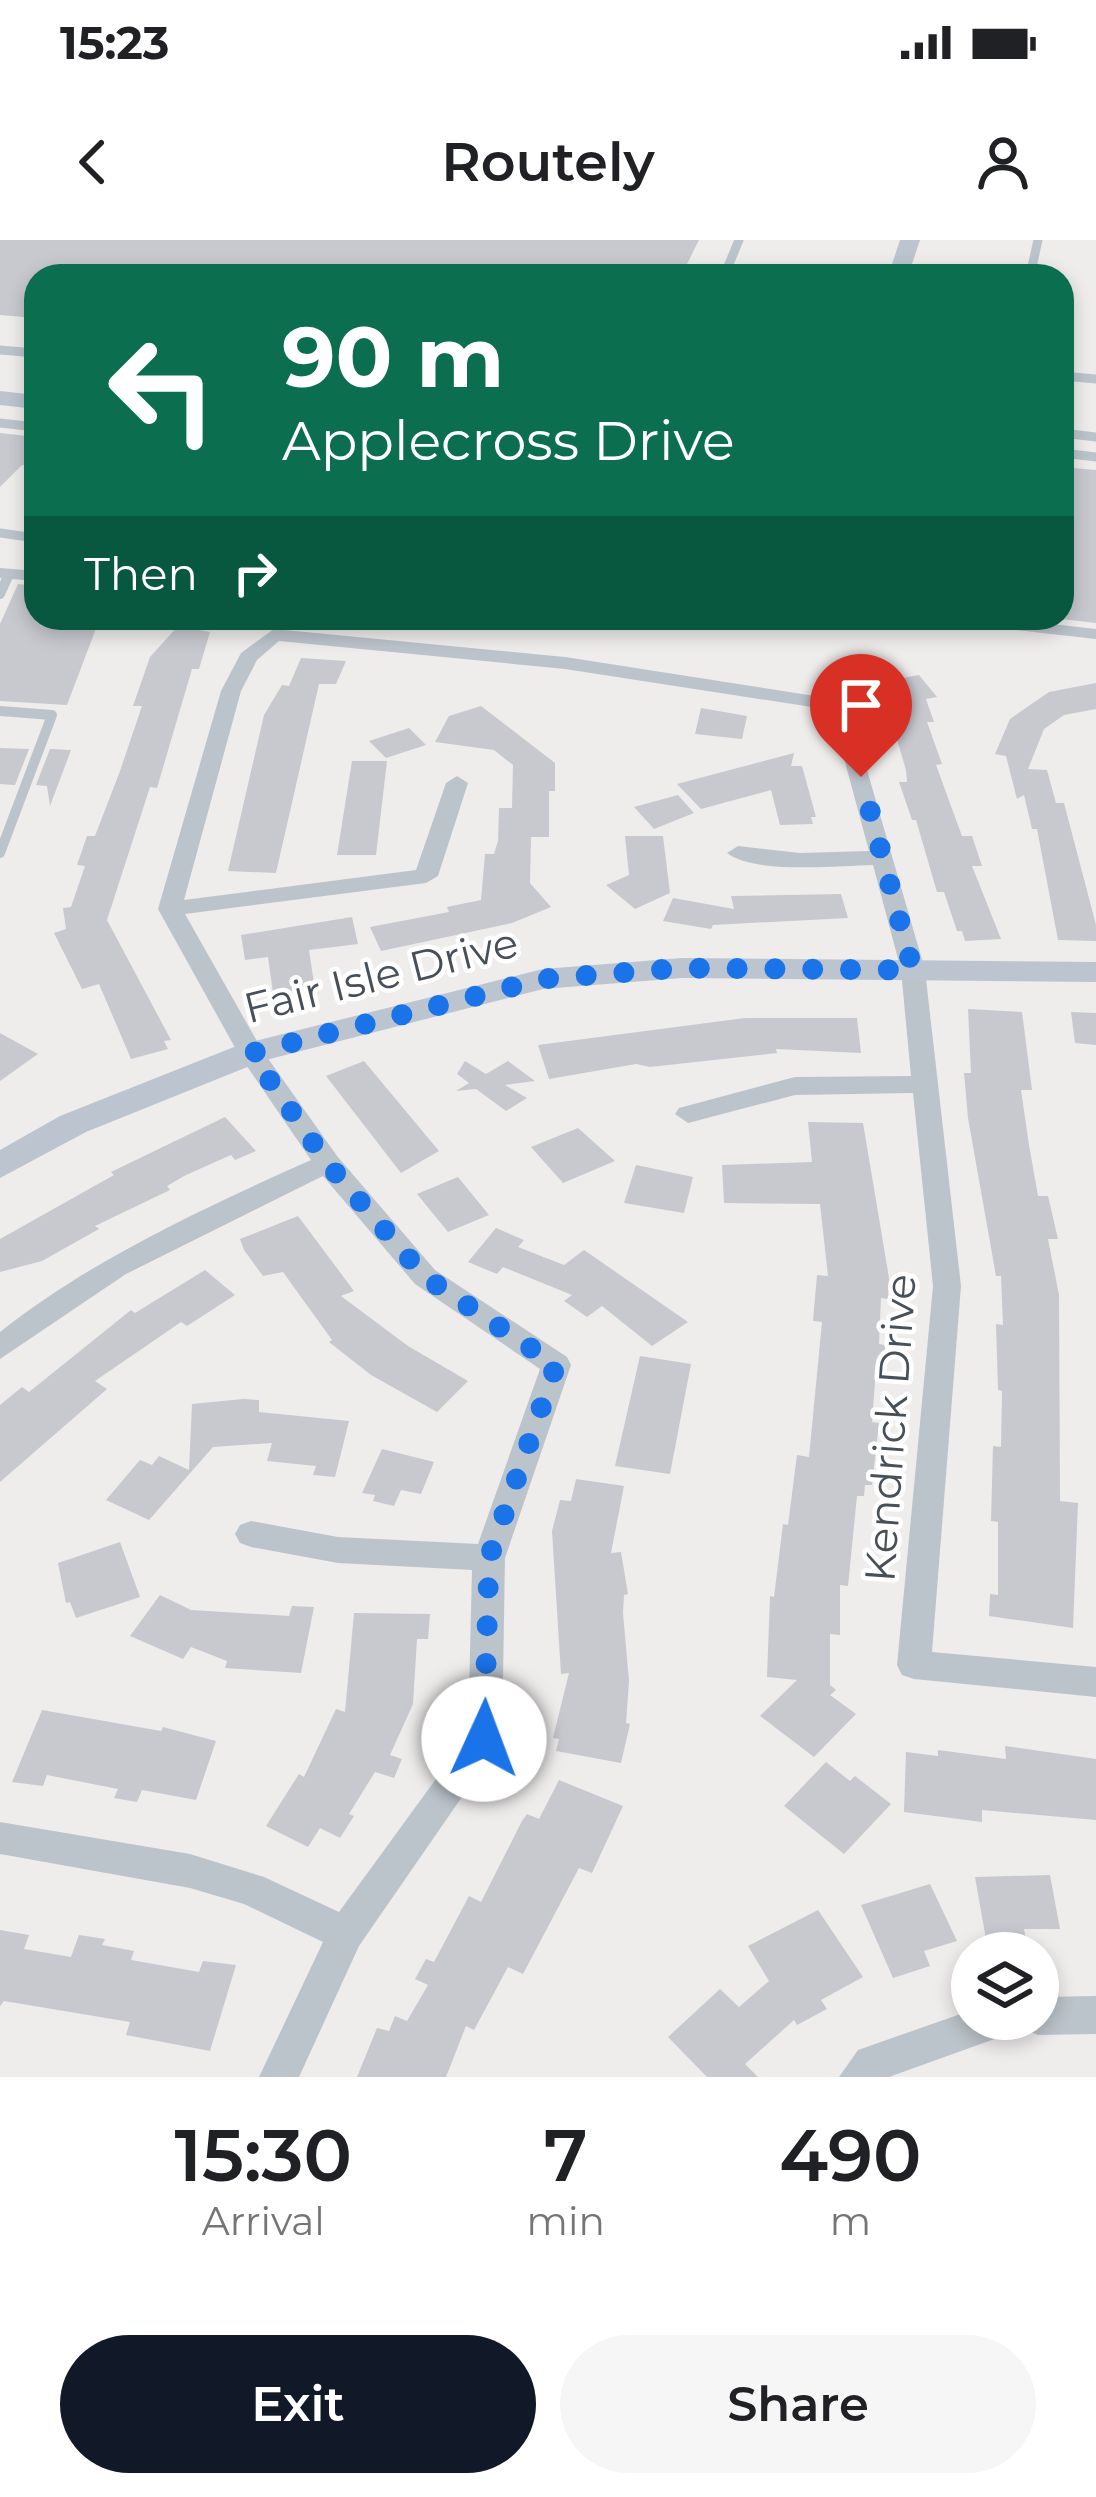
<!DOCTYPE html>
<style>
:root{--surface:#fff;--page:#f6f6f6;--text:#202124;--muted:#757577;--accent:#111827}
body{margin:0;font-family:Montserrat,sans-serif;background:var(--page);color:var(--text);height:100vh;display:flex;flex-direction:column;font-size:45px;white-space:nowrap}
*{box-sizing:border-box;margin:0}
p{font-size:39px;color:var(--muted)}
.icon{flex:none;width:66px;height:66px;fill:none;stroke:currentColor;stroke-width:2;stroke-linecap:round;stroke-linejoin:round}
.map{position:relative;height:1837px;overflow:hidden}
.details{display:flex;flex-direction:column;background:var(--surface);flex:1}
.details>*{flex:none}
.top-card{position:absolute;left:24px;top:24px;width:1050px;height:366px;border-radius:36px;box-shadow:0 6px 18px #0003;background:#0b6e4f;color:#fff;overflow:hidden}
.buttons{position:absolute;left:951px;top:1692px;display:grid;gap:24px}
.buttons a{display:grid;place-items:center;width:108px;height:108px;border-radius:50%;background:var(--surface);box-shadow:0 6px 18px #0003;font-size:60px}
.pin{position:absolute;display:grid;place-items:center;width:102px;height:102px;color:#fff;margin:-123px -51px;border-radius:50% 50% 50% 0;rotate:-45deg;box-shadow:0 0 12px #0007}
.pin .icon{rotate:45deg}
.me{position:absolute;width:132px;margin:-66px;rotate:2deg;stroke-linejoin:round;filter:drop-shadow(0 0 9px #0008)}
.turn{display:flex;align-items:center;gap:42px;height:252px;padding:0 60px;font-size:54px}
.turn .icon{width:156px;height:156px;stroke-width:2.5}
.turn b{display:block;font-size:84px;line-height:102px}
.then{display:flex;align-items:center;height:114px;padding:0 60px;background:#0003;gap:24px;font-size:45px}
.eta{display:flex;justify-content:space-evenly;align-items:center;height:204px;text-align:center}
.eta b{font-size:72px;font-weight:600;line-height:84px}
.action{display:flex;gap:24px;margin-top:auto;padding:24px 60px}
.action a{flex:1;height:138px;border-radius:72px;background:var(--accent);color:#fff;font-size:48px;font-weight:600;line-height:138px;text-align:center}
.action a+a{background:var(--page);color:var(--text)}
.status{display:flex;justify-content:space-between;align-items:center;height:84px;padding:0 60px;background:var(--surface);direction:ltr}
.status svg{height:33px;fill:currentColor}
header{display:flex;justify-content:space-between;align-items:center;height:156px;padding:0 60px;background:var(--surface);font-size:54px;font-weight:600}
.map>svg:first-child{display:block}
</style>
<div class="status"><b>15:23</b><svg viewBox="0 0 49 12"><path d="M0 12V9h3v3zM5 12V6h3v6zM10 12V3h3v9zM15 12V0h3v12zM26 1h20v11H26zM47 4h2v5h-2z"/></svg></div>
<header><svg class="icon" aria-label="back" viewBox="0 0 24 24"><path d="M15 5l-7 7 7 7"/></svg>Routely<svg class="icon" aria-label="person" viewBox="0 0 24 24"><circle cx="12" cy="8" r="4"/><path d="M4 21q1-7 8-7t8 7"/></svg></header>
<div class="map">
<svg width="1096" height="1837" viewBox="0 0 1096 1837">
<rect width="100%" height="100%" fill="#efecec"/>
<path fill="#c7c9cf" d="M0,0H699L681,36H36V78L0,75Z
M0,193L36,197V226L22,225L0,247Z
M1062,227L1096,230V383L1062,379Z
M18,344L36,346V378H100L67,465L0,461V384Z
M178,386L210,392L199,429H192L157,548L150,547L107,680L171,800L164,801L168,809L131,819L99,744L82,749L54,693L66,689L63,668L71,667L85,626L77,625L87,596H95L120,531L142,466H133L150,417Z
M301,418L346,421L336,444H319L276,633L228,631L264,475L282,445L289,446Z
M919,435L937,457L926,459L934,482H927L942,524L936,525L962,596H972L982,626H972L1001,699L965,701L962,691H957L944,652H937L916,580H912L899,542H907L906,530L880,442Z
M1096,443V469L1064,475L1044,489L1028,529L1047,530L1056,563H1064L1096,685V701L1058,700L1037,589H1032L1024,555L1017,559L1006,516L995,514L1010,479L1049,452Z
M481,466L555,523V551H549V597H531L530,643L551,667L512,683L381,711L370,687L449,672L447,667L481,660L485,614H494L498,601L499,568H512L513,525L494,510L435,502L449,476Z
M701,468L747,476L742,499L695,494Z
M409,488L426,505L386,518L369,501Z
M0,508L29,509L15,545L0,544Z
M50,509L71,510L50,566L47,546L36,545Z
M794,513L791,526H802L816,577H811L813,584L780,585L771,550L701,569L677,544Z
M352,521H387L376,615H337Z
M678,555L694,573L654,589L634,567Z
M625,596H663L670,653L635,669L606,645L629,635Z
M841,654L848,678L713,685L711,689L663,681L673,658L734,669L731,656Z
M352,677L358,704L309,710L317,764L280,768L279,760H274L268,717L245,720L241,695Z
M968,769L1022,772L1032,850H1021L1029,905L1038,956H1048L1058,999H1048L1059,1055L1060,1261L1078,1263L1073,1388L989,1376L990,1354L998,1355V1282L991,1281L993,1206L1001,1207L1002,1151L998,1150L996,1084L1003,1085L1001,1036H996L968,878L964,833H971Z
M1071,772L1096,773V805L1075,803Z
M745,778H857L861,813L776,809L777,813L650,827L636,824L549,839L538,805Z
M0,793L38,814L0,841Z
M364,821L439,911L401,933L326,836Z
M465,821L486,834L508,821L535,841L505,845L527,858L506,871L476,849L456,851L469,843L457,834Z
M225,877L256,911L235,920L231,915L186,935L167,946L170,950L95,986L99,989L42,1021L0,1032V999L114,935L111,932Z
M808,882L863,883L889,1038L888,1059L881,1058L879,1104L885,1105L884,1129L876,1128L872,1182L879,1183L872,1245H865L864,1256H857L848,1346L840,1345V1395L830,1394V1445L836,1450L830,1455L856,1474L814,1517L760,1476L797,1440L767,1437L770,1356L774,1357L783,1284L788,1285L797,1215L809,1217L822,1082L813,1081L817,1035L828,1036L820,964L724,963L722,925L812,922Z
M578,888L615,921L563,943L531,907Z
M636,925L693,937L684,973L624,963Z
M458,937L489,975L448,992L417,954Z
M298,976L354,1051L341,1056L408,1106L468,1141L437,1172L371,1135L329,1102L332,1100L283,1032L263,1036L244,1010L240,999Z
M496,988L524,1000L518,1007L564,1025L584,1010L688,1082L652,1106L602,1066L587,1077L564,1061L572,1055L503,1027L497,1034L468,1022Z
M205,1030L235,1055L187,1086L181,1082L95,1141L107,1149L0,1242V1165L22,1147L29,1152L131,1070L135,1073Z
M640,1116L691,1124L670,1234L615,1226Z
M243,1159L259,1160V1172L349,1181L335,1237L313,1235L316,1226L267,1221L272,1203L213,1207L149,1280L106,1260L140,1220L152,1225L159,1216L189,1230L192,1164Z
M382,1209L434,1222L421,1254L401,1250L394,1266L373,1261L375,1255L362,1253Z
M576,1239L624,1246L611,1313L621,1312L628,1354L624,1355L623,1373L629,1441L626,1483L630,1484L621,1523L556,1511L559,1499L553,1498L569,1433L561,1434L552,1291L560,1260L571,1261Z
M120,1302L140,1357L76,1378L70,1362L66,1363L58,1323Z
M160,1355L191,1370L289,1376L292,1366L314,1367L301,1433L225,1428L227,1421L191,1407L183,1419L130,1396Z
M354,1373L430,1374L428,1399H417L413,1464L390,1515L402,1519L394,1538L375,1532L349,1574L354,1576L340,1598L320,1588L308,1607L266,1586L299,1534L304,1537L336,1469L345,1472Z
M42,1470L161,1491L163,1487L216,1501L196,1560L142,1550L137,1562L114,1558L118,1549L47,1535L43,1546L12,1542Z
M1005,1506L1096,1519V1580L982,1570V1582L904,1572L906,1512L938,1516V1510L1006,1519Z
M826,1522L850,1541L855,1536L891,1564L844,1614L784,1566Z
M559,1540L623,1566L592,1633L579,1628L523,1734L508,1727L474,1790L466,1786L446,1837H357L377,1788L389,1791L395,1776L407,1781L428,1745L415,1739L426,1719L434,1722L469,1656L481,1662L522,1581L527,1574L539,1579Z
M1050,1635L1060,1689H1024L1028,1711H988L975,1637Z
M930,1644L957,1701L924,1711L930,1726L893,1738L861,1665Z
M818,1670L863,1737L821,1760L827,1769L797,1785L794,1780L745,1824L758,1837H707L668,1797L720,1749L739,1767L769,1741L748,1706Z
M0,1690L29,1695L24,1709L71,1717L79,1695L105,1699L102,1705L134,1711L131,1720L199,1732L203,1721L236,1725L210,1811L126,1795L130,1782L4,1761L0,1766Z"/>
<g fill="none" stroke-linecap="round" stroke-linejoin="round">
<path stroke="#bcc4cb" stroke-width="9" d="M724,36L739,0
M1030,36L1038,0
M0,110L36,113
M1062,136L1096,139
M0,183L36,187
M1062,193L1096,197
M1062,213L1096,217
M0,293L29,297L36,289"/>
<path stroke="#bcc4cb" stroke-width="10" d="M0,333L36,336
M0,354L9,334
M955,378L1096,394
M0,471L52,475L0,613"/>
<path fill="#bcc4cb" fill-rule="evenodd" d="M274,389L565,417L847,461L925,730L961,1046L932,1412L1096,1427V1457L914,1439L902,1435L897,1425L933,1046L913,853L795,855L688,883L675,874L679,868L795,837L911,836L901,730L873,625C837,626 753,634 727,613L738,606L800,613L869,611L831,470L565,429L279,401L257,420L241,451L184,660L416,630L446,543L457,536L468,543L438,636L426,643L185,674L262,810L337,916L435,1030L567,1117L571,1125L505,1318L502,1499L359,1706L299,1837H259L323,1702L244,1664L190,1648L0,1614V1582L190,1614L264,1637L339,1672L468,1495L472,1330L338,1323L251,1307L240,1303L235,1294L240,1285L251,1281L338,1297L478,1304L540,1129L415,1044L323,936L126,1034L0,1119V1092C94,1018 202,969 311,920L238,813L158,669L221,451L241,413Z
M1096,1756V1794L1038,1795L1024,1789L1020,1779H1038V1757Z
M972,1770V1779H1019L1014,1792L889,1837H839L858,1810Z"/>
<path fill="#bcc5cf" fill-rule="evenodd" d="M900,0H920L908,36H888Z
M0,151L36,155V169L0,165Z
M682,718L1096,722V742L682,738L543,749L262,821L86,892L0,938V910L60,876L239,805L543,729Z"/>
</g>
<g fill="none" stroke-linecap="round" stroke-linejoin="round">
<path stroke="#1a73e8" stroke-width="21" stroke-dasharray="0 37.8" d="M484,1499L489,1318L556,1125L425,1037L327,923L251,813L543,739L682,728L913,730L861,537"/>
</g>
<g text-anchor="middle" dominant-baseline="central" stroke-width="9" stroke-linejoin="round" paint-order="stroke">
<g font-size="42" fill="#475058" stroke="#fff">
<text transform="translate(381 735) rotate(-14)">Fair Isle Drive</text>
<text transform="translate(890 1188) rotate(-86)">Kendrick Drive</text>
</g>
</g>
</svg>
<div class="buttons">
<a><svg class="icon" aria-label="layers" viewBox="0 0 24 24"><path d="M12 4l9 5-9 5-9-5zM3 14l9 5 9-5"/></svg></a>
</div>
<div class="pin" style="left:861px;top:537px;background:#d93025"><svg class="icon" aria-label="arrive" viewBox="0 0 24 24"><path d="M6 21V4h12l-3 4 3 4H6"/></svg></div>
<svg class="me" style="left:484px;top:1499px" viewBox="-20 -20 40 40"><circle r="19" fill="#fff"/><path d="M0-13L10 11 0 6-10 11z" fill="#1a73e8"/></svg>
<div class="top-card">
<div class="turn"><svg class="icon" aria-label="left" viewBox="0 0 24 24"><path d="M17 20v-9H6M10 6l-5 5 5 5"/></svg><div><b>90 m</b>Applecross Drive</div></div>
<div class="then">Then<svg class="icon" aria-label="right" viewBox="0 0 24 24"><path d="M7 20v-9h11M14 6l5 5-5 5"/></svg></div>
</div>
</div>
<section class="details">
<div class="eta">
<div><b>15:30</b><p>Arrival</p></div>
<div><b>7</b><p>min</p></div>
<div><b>490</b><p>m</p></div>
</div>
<div class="action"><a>Exit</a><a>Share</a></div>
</section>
